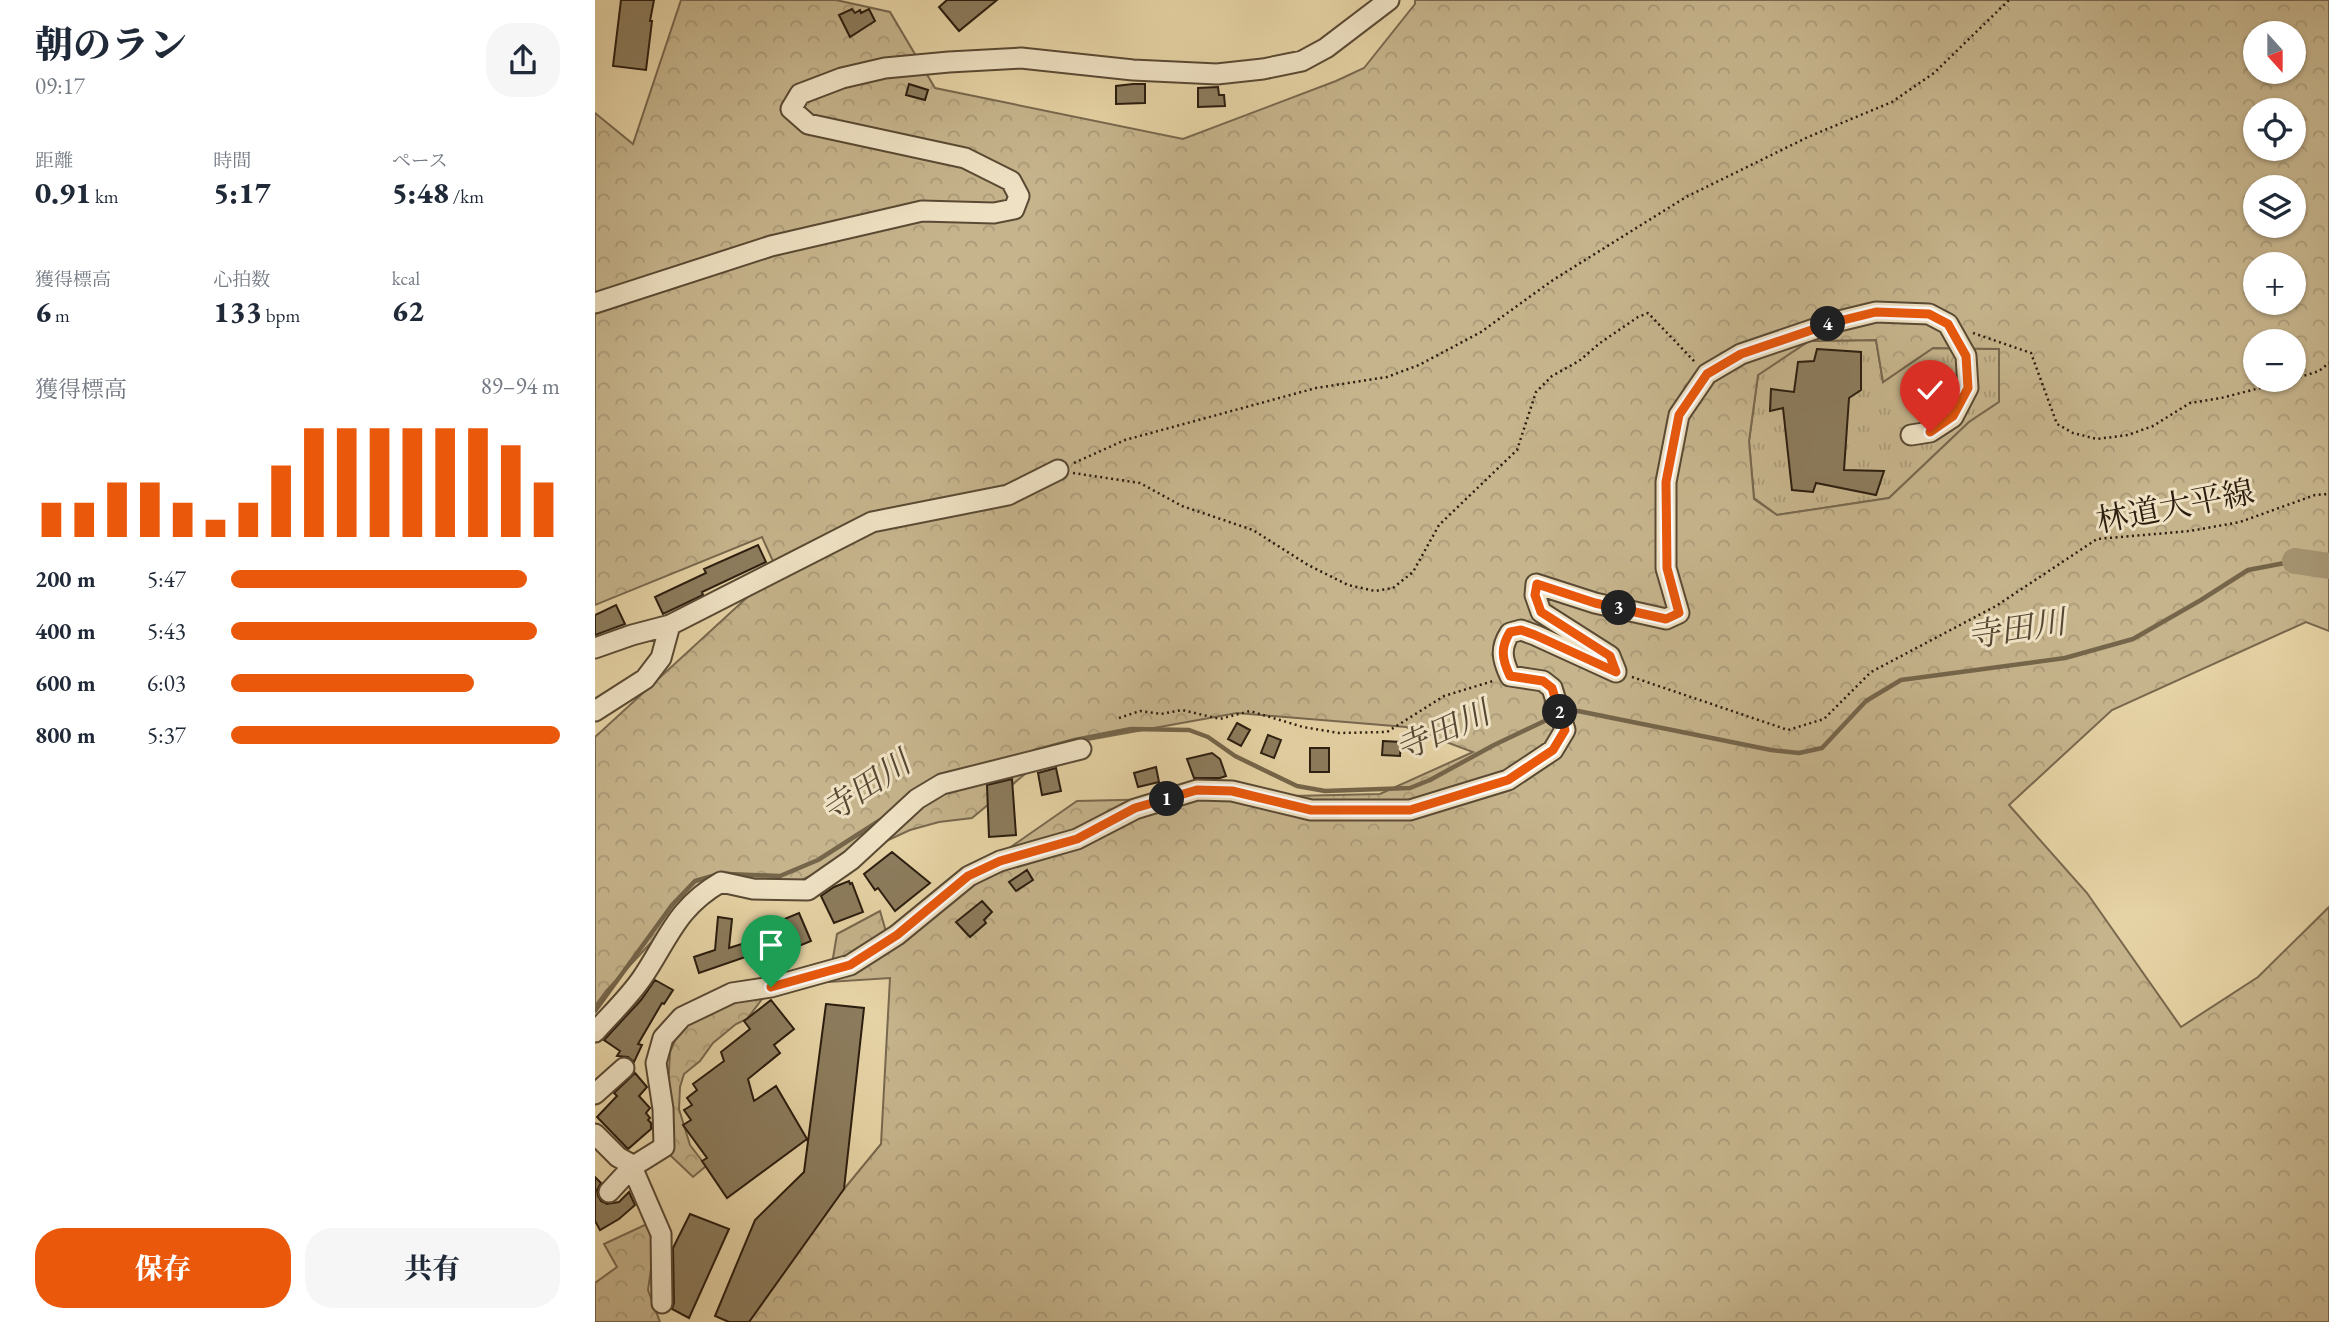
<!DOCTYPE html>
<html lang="ja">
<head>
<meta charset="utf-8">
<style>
  body { margin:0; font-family:"EB Garamond","Noto Serif JP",serif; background:#f6f6f7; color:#1f2937; height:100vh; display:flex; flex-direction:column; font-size:26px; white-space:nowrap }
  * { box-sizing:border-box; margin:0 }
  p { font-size:23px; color:#747a83 }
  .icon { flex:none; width:38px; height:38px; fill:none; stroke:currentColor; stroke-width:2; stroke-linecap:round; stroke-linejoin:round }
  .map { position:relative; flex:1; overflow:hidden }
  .side { display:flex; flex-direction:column; background:#fff; width:595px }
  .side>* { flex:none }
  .needle { width:46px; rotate:159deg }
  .buttons { position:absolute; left:1648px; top:21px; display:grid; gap:14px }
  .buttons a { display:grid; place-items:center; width:63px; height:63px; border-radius:50%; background:#fff; box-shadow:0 2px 5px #0004; font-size:35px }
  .pin { position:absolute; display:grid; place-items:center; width:60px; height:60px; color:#fff; margin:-72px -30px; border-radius:50% 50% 50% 0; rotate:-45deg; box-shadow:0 0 7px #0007 }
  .pin .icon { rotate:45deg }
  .km { position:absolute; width:35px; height:35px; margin:-18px; border-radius:50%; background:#222; color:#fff; font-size:19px; line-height:35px; text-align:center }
  .round { display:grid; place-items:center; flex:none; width:74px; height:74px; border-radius:28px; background:#f6f6f7 }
  .head { display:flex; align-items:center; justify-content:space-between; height:119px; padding:0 35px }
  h1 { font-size:38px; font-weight:800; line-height:52px }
  .metrics { display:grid; grid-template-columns:repeat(3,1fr); gap:10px; height:119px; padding:7px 35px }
  .metrics div { display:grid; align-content:center }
  .metrics b { font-size:30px; font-weight:800 }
  .metrics small { font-size:19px; font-weight:400 }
  .metrics p { font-size:19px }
  .chart { height:196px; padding:14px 35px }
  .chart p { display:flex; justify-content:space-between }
  .chart svg { width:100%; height:126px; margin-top:7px; stroke:#ea580c; stroke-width:6 }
  .cta { display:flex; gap:14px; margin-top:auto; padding:14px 35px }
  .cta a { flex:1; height:80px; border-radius:28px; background:#ea580c; color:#fff; font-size:28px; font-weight:800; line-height:80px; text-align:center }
  .cta a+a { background:#f6f6f7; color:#1f2937 }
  ul { padding:0 35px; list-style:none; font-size:23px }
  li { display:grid; grid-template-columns:112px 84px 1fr; align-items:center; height:52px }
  li i { height:18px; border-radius:9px; background:#ea580c }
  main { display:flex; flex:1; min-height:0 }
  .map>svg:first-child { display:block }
  .grass { fill:url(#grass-tufts); stroke:#78684e; stroke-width:2 }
  .forest { fill:url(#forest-crowns); stroke:#78684e; stroke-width:2; fill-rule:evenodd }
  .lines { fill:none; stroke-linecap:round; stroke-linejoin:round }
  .stream { stroke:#75654a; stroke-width:4.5 }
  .river { stroke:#a69572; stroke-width:26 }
  .building { fill:#8c7c5d; stroke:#2b1d0f; stroke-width:2 }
  .minor-casing { stroke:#5a4a34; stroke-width:23 }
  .path { stroke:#2b1d0f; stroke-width:2.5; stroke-dasharray:2 3.5; stroke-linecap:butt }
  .minor { stroke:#efe2c4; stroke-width:19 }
  .route-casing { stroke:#fff; stroke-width:14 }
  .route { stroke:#ea580c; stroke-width:9 }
  .labels { text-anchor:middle; stroke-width:6; stroke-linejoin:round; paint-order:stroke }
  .street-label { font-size:32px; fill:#2b1d0f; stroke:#efe2c4 }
  .water-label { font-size:33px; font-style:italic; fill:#564732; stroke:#efe2c4 }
</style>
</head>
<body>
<main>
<section class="side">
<div class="head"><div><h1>朝のラン</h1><p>09:17</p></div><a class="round"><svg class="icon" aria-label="share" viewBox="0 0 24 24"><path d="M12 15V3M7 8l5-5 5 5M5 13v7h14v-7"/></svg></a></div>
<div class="metrics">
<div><p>距離</p><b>0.91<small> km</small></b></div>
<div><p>時間</p><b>5:17</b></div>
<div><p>ペース</p><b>5:48<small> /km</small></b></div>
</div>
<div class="metrics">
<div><p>獲得標高</p><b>6<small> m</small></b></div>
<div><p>心拍数</p><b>133<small> bpm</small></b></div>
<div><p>kcal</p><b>62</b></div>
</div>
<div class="chart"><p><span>獲得標高</span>89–94 m</p>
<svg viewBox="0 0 160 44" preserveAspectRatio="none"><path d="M5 44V32M15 44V32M25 44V25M35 44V25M45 44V32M55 44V38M65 44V32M75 44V19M85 44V6M95 44V6M105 44V6M115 44V6M125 44V6M135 44V6M145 44V12M155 44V25"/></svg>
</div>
<ul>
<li><b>200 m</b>5:47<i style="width:90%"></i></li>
<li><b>400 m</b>5:43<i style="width:93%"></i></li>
<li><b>600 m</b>6:03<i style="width:74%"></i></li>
<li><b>800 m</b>5:37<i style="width:100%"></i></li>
</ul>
<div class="cta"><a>保存</a><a>共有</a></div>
</section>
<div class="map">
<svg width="1734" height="1322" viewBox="0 0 1734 1322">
  <defs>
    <pattern id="grass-tufts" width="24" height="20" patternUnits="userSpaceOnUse" patternTransform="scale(1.75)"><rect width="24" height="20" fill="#c6b48c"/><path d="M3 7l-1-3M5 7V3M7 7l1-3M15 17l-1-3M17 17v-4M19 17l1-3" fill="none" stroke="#aa9a78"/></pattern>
    <pattern id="forest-crowns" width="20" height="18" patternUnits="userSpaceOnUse" patternTransform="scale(1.75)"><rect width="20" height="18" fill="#c6b48c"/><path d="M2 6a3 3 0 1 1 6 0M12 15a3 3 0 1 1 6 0" fill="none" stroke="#aa9a78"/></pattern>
  </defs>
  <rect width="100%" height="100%" fill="#e6d3a5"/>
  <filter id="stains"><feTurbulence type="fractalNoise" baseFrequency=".00286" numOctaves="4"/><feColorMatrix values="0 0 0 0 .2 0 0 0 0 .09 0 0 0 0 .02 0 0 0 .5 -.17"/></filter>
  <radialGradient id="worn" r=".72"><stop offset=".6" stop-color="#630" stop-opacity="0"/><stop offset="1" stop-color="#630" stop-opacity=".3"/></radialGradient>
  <path class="grass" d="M1281,340L1288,382L1338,348L1404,349V402L1374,422L1294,498L1182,515L1159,498L1154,441L1163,375L1214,341Z"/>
  <path class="forest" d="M86,0H241L295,12L340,88L588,139L741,81L769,68L820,4V0H1734V631L1711,622L1517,710L1414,805L1492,893L1586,1027L1663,977L1734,907V1322H153L221,1223L286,1144L295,978L234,982L242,934L285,911L294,942L374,876L482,801L785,794L878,752L811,727L642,713L465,745L377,818L344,822L315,830L202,882L109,886L11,991L0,1006V737L182,570L167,537L0,605V113L38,144ZM1661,33H1699V72H1661ZM1661,110H1699V149H1661ZM1661,187H1699V226H1661ZM1661,264H1699V303H1661ZM1281,340L1288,382L1338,348L1404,349V402L1374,422L1294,498L1182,515L1159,499L1154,441L1163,375L1214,341ZM1661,341H1699V380H1661Z
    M176,987L152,1019L141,1024L118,1043L105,1061L89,1074L85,1087L84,1109L95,1145L111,1166L98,1177L74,1154L73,1089L75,1052L88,1022Z
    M52,1224L61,1234L53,1290L65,1322H0V1283L22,1267L9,1244Z"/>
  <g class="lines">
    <path class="stream" d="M972,714L983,711L1176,750L1204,753L1227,748L1271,701L1306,680L1470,658L1538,639L1606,600L1653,570L1700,561
      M440,751L480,740L536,729L594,730L613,737L640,756L702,786L730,791L815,788L835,780L899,745L960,716
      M133,874L185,876L223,860L287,819
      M0,1011L77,905L100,881L121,875"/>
    <path class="river" d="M1700,561L1734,566"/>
  </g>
  <path class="building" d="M26,0H59L55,21H57L51,70L18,66Z
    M352,0H402L364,31L344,7Z
    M257,9L260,13L265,10L266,13L274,9L280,21L255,37L244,15Z
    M314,84L333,90L330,100L311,95Z
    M538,84H550V103L521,104V86Z
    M623,87L624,95H629L630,106L603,107V88Z
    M1222,349L1266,352V390L1254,398L1249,470L1289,471L1281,495L1221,483L1218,492L1197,490L1188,408L1175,411L1176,389L1199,392L1203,362L1219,361Z
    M163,545L171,562L107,592L108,595L68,614L60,597L111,573L109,569Z
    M21,605L30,624L0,635V615Z
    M642,723L655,730L646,746L633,739Z
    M673,735L686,740L679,758L666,753Z
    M788,741L806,742L805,756L787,755Z
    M715,748H734V772H715Z
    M617,753L625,759L631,776L625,778H599L592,759Z
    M561,767L564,782L543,787L539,773Z
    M461,768L466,791L447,795L443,773Z
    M417,779L421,835L394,837L392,785Z
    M297,852L335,883L300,911L283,888L280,890L269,874Z
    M432,870L438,880L421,891L414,882Z
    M254,881L255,884L257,883L268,912L239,923L226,896L239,887Z
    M387,901L397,912L389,920L391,923L375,937L361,922Z
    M204,913L216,941L199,948L197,944L157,957L156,955L104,973L99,957L120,950L123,917L137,919L134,948L191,930L187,920Z
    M60,980L78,990L69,1004L67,1003L43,1044L47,1045L39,1062L33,1057L22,1056L25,1051L9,1040L46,1000Z
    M176,1000L199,1029L179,1045L185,1053L153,1079L159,1101L181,1086L212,1139L132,1198L107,1161L112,1158L88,1125L96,1120L89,1110L97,1105L92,1098L102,1090L98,1084L129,1061L126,1052L155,1029L149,1021Z
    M231,1004L269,1008L249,1189L154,1322H134L120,1316L160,1220L209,1172Z
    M40,1073L52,1087L44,1096L55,1108L51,1113L55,1118L53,1120L56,1123V1129L33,1149L2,1117L22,1096L19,1093Z
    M0,1177L6,1183L2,1190L3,1196L6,1201L12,1204L24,1202L34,1192L40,1205L24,1219L5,1230L0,1221Z
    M95,1214L134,1229L94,1318L77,1309L79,1303L78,1248Z"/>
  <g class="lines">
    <defs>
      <path id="minor" d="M0,303L176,246L327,211L399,213L419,209L424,196L416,181L370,158L213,124L196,109L205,94L247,78L290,68L354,62L426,58L538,70L622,74L668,69L707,61L731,48L794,0
        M0,648L37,635L75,625L277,522L413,495L463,470
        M1021,671L1015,656L946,612L940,595L941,584L1000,603L1071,619L1084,613L1071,568V482L1084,415L1112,374L1146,354L1240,322L1281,312L1334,314L1353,324L1371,356L1373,388L1358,417L1335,432L1316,435
        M0,711L50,679L66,658L75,625
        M0,1032C16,1014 34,997 47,978C74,938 81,908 126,882L158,889L213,890L256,860L322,799L347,784L486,749
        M0,1094L29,1068
        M0,1134L23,1157L39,1166L37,1167L66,1234L67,1303
        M14,1192L37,1167L69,1147L68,1109L61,1063L68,1038L87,1017L137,993L176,987L255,965L302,935L374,876L405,861L482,839L540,809L602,790L637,791L716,810H815L913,780L958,750L970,730L957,688L948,681L915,676C907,659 905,648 915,633L926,630L940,635L1021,672"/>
    </defs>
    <use href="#minor" class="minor-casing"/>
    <path class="path" d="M1378,333L1436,353L1462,424L1478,433L1502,439L1533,435L1558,426L1595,403L1626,398L1696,380
      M1699,379L1724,371L1734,363
      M479,463L530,440L721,388L792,377L824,365L886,332L958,280L1091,197L1213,137L1297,102L1339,73L1414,0
      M478,473L545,483L587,506L658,530L713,565L753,585L780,591L798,588L818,572L844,525L922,450L941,392L957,376L984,361L1005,343L1043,317L1053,313L1100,362
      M1037,677L1193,730L1229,719L1276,672L1401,606L1502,539L1595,531L1645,522L1720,495L1734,494
      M524,718L545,711L566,714L587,710L625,719L655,711L708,727L744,733L792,732L849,696L898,681"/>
    <use href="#minor" class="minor"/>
  </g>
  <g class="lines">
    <defs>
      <path id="route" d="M176,987L255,965L302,935L373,876L405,861L482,839L540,808L602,790L637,791L716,810H815L913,780L958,750L970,730L957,688L948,681L915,676C907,659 905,648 915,632L926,630L940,635L1021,672L1015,656L946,612L940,595L942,584L1000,603L1071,619L1084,613L1072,568L1071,482L1084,415L1112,374L1146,354L1240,322L1281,312L1334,314L1353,324L1371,356L1373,388L1358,416L1335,432"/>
    </defs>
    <use href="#route" class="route-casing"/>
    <use href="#route" class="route"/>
  </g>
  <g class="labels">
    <g class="street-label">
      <text transform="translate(1580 506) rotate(-11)" y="11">林道大平線</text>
    </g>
    <g class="water-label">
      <text transform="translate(1421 628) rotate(-9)" y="12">寺田川</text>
      <text transform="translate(847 730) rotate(-24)" y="12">寺田川</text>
      <text transform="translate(270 786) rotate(-34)" y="12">寺田川</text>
    </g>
  </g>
  <rect width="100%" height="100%" filter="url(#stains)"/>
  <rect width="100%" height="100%" fill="url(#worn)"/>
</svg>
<div class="buttons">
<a><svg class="needle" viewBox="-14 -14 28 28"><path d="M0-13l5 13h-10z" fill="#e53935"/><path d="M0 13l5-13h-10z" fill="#747a83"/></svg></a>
<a><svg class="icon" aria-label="locate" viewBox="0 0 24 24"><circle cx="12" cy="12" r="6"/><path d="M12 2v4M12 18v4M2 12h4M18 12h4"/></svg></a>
<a><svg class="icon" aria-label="layers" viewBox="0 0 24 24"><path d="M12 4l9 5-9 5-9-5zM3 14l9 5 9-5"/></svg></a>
<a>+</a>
<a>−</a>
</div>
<div class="pin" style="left:176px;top:987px;background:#1e9e55"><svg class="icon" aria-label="arrive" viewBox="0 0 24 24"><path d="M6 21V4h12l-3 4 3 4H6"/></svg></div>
<div class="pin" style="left:1335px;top:432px;background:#d93025"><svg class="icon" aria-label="check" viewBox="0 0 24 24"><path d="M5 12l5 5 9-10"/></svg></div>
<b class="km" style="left:572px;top:799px">1</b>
<b class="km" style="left:965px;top:712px">2</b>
<b class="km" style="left:1024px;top:608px">3</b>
<b class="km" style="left:1233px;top:324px">4</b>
</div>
</main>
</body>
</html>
